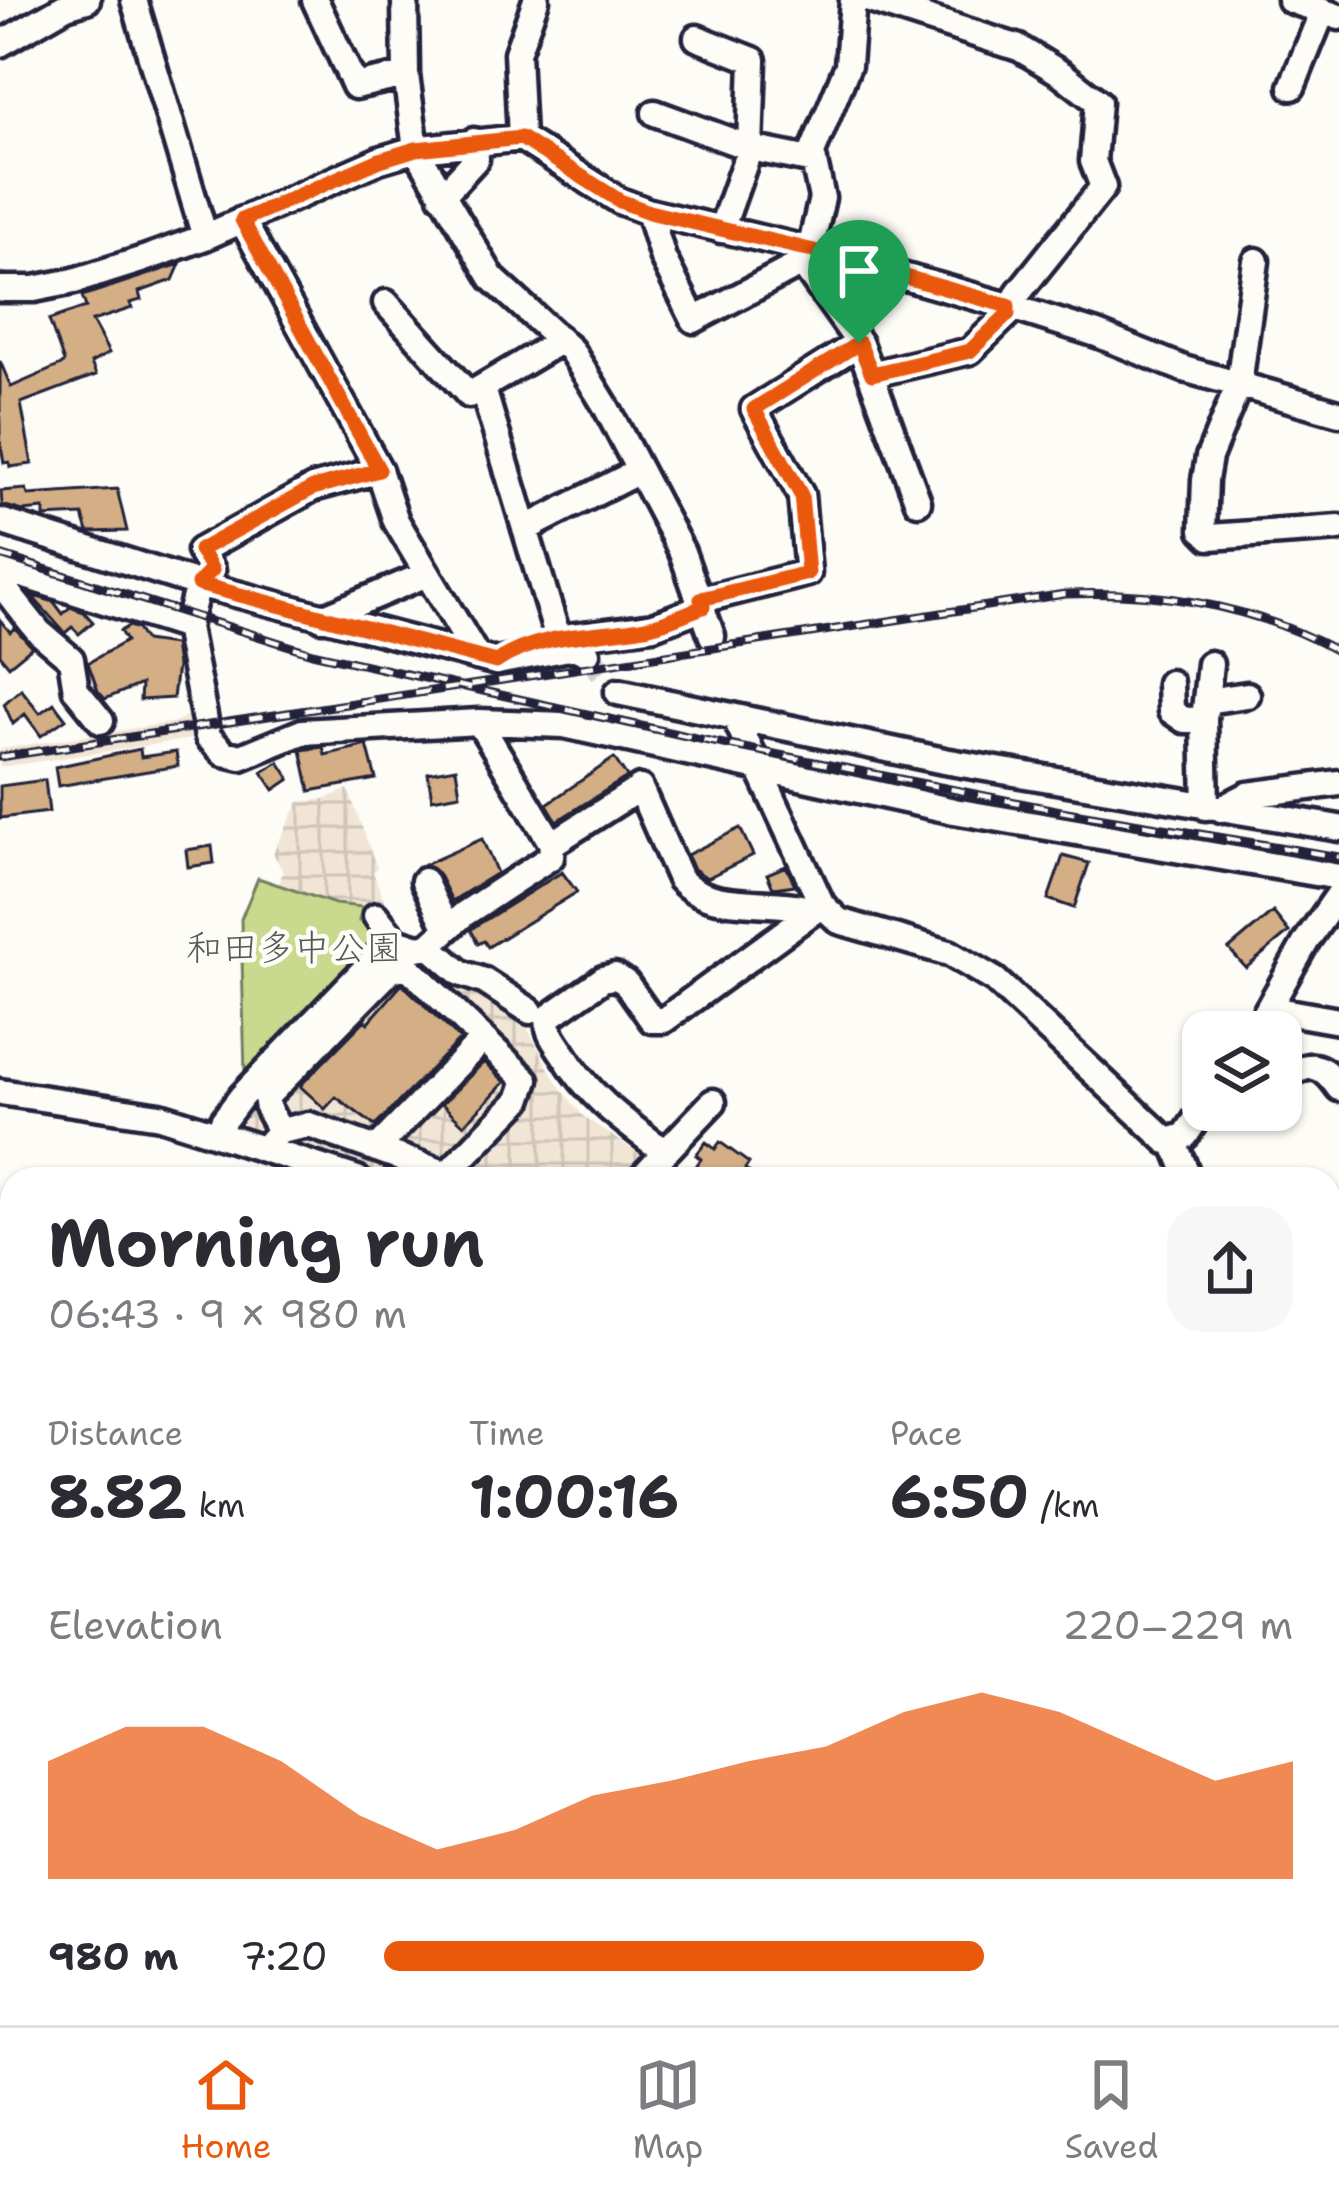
<!DOCTYPE html>
<html lang="en">
<head>
<meta charset="utf-8">
<style>
  body { margin:0; font-family:"Shantell Sans","Klee One",sans-serif; background:#f7f7f7; color:#2b2b33; height:100vh; display:flex; flex-direction:column; font-size:45px; white-space:nowrap }
  * { box-sizing:border-box; margin:0 }
  p { font-size:39px; color:#7c7c81 }
  .icon { flex:none; width:66px; height:66px; fill:none; stroke:currentColor; stroke-width:2; stroke-linecap:round; stroke-linejoin:round }
  .map { position:relative; flex:1; overflow:hidden }
  .panel { position:absolute; left:0px; top:1167px; width:1341px; height:858px; display:flex; flex-direction:column; background:#fff; border-radius:36px 36px 0 0; box-shadow:0 3px 9px #0004 }
  .panel>* { flex:none }
  .controls { position:absolute; left:1182px; top:1011px; display:grid; gap:24px }
  .controls a { display:grid; place-items:center; width:120px; height:120px; border-radius:24px; background:#fff; box-shadow:0 3px 9px #0004; font-size:60px }
  .pin { position:absolute; display:grid; place-items:center; width:102px; height:102px; color:#fff; margin:-123px -51px; border-radius:50% 50% 50% 0; rotate:-45deg; box-shadow:0 0 12px #0007 }
  .pin .icon { rotate:45deg }
  .round { display:grid; place-items:center; flex:none; width:126px; height:126px; border-radius:36px; background:#f7f7f7 }
  .head { display:flex; align-items:center; justify-content:space-between; height:204px; padding:0 48px }
  h1 { font-size:66px; font-weight:700; line-height:90px }
  .figures { display:grid; grid-template-columns:repeat(3,1fr); gap:18px; height:204px; padding:12px 48px }
  .figures div { display:grid; align-content:center }
  .figures b { font-size:60px; font-weight:700 }
  .figures small { font-size:33px; font-weight:400 }
  .figures p { font-size:33px }
  .chart { height:336px; padding:24px 48px }
  .chart p { display:flex; justify-content:space-between }
  .chart svg { width:100%; height:216px; margin-top:12px; fill:#ea580c; opacity:.7 }
  ul { padding:0 48px; list-style:none; font-size:39px }
  li { display:grid; grid-template-columns:192px 144px 1fr; align-items:center; height:90px }
  li i { height:30px; border-radius:15px; background:#ea580c }
  .dock { display:flex; justify-content:space-around; align-items:center; height:168px; border-top:3px solid #e1e1e2; background:#fff; font-size:33px; color:#7c7c81 }
  .dock a { display:grid; justify-items:center; gap:6px }
  .dock .current { color:#ea580c }
  .map>svg:first-child { display:block }
  .built { fill:#f1e5d5 }
  .industrial { fill:url(#industrial-grid) }
  .park { fill:#c9da8e; stroke:#767e64; stroke-width:3 }
  .water { fill:#80cce0; stroke:#5a889e; stroke-width:3 }
  .lines { fill:none; stroke-linecap:round; stroke-linejoin:round }
  .stream { stroke:#5a889e; stroke-width:4.5 }
  .building { fill:#d4af85; stroke:#22223b; stroke-width:3 }
  .minor-tunnel { stroke:#d1d0d1; stroke-width:24; stroke-dasharray:24 12; stroke-linecap:butt }
  .minor-casing { stroke:#22223b; stroke-width:33 }
  .minor { stroke:#fdfcf7; stroke-width:24 }
  .rail-casing { stroke:#22223b; stroke-width:9 }
  .rail { stroke:#fdfcf7; stroke-width:4.5; stroke-dasharray:14; stroke-linecap:butt }
  .route-casing { stroke:#fff; stroke-width:24 }
  .route { stroke:#ea580c; stroke-width:15 }
  .labels { text-anchor:middle; stroke-width:9; stroke-linejoin:round; paint-order:stroke }
  .park-label { font-size:36px; fill:#545954; stroke:#fdfcf7 }
</style>
</head>
<body>
<div class="map">
<svg width="1339" height="2025" viewBox="0 0 1339 2025">
  <defs>
    <pattern id="industrial-grid" width="8" height="8" patternUnits="userSpaceOnUse" patternTransform="scale(3)"><rect width="8" height="8" fill="#f1e5d5"/><path d="M0 4h8M4 0v8" fill="none" stroke="#cec4b8"/></pattern>
  </defs>
  <rect width="100%" height="100%" fill="#fdfcf7"/>
  <filter id="ink" filterUnits="userSpaceOnUse"><feTurbulence type="fractalNoise" baseFrequency=".00833" numOctaves="2"/><feDisplacementMap in="SourceGraphic" scale="24" xChannelSelector="R" yChannelSelector="G"/><feConvolveMatrix kernelMatrix="1 2 1 2 8 2 1 2 1" color-interpolation-filters="sRGB"/></filter>
  <g filter="url(#ink)">
    <path class="built" d="M192,713L198,738L0,767V749L176,722Z"/>
    <path class="industrial" d="M348,789L377,868L373,872L388,910L335,904L279,884L283,871L273,853L299,802L325,799Z
      M389,953L423,954L521,1016L556,1082L583,1116L648,1160L631,1179H378L243,1133L246,1103Z
      M1339,1223V1279L1329,1282V1228Z"/>
    <path class="park" d="M258,878L335,904L362,907L359,921L370,923L381,935L245,1076L241,919Z"/>
    <path class="water" d="M0,1210L12,1215V1546L0,1545Z
      M1339,1317V1652L1329,1649V1321Z"/>
    <g class="lines">
      <path class="stream" d="M0,1726L12,1728
        M1329,1965L1339,1957
        M1264,2025L1277,2013"/>
    </g>
    <path class="building" d="M180,264L173,280L139,292L141,300L130,303L132,308L92,321L109,353L91,363L96,375L21,403L32,464L10,467L9,462L4,463L0,441V361L11,387L61,365L64,362L49,320L86,307L82,296Z
      M26,489L28,495L117,489L127,531L88,532L83,515L44,517V509L23,511L2,505L1,491Z
      M31,595L54,602L63,614L70,607L84,612L93,622L79,634L72,627L65,633Z
      M0,620L10,632L15,628L32,647L9,666L0,655Z
      M129,626L137,629L145,641L174,645L177,666L173,698L140,700L141,684L105,699L98,691L88,663L126,641L120,631Z
      M21,689L40,713L54,703L66,719L41,736L25,714L13,724L4,704Z
      M367,745L376,779L310,791L301,750L323,747L325,755Z
      M140,749L141,757L176,752L178,766L58,786L55,767Z
      M614,758L627,777L557,821L547,804Z
      M279,762L290,779L274,790L262,772Z
      M456,768L460,794L432,799L428,773Z
      M45,780L49,812L0,818V786Z
      M740,828L753,855L707,878L694,869L687,855Z
      M482,839L497,873L452,901L438,873L424,865Z
      M212,846L214,863L188,867L186,850Z
      M1063,856L1089,863L1074,908L1048,899Z
      M786,866L795,885L773,888L767,874Z
      M562,872L577,892L488,947L484,941L478,944L471,930L474,927Z
      M1273,912L1289,932L1246,968L1229,949Z
      M402,984L460,1039L375,1126L336,1097L325,1109L300,1086L365,1020L368,1023Z
      M484,1062L505,1082L464,1125L442,1104Z
      M706,1142L715,1149L720,1142L749,1163L745,1169L758,1179H687L701,1159L696,1155Z"/>
    <g class="lines">
      <path class="minor-tunnel" d="M587,653L618,692"/>
      <defs>
        <path id="minor" d="M134,0L205,237
          M315,0L355,86L406,75
          M405,0L406,75L416,149L492,278L571,350L605,405L682,552L712,636
          M870,0L1019,48L1062,74L1098,102L1093,161L1103,187L1019,292L1008,314L970,351L872,374
          M1290,0L1339,17
          M697,38L753,60L750,148L721,230
          M0,44L66,6L87,0
          M1292,87L1322,13
          M655,113L750,148L814,161
          M521,138L517,53L536,0
          M442,196L476,159L474,141
          M649,212L663,258L694,320L802,263L810,250L822,198L812,153L848,65L853,0
          M242,220L379,470L396,521L477,657
          M1256,261L1239,384L1209,457L1205,480L1203,530L1210,537L1339,528
          M802,263L859,343L918,502
          M0,289H34L74,281L144,259L205,237L379,160L416,149L521,138L620,201L649,212L810,250L1008,306L1097,334L1184,369L1339,413
          M386,303L469,395L560,341
          M483,389L558,638
          M0,521L198,584L497,662L574,647L587,653
          M525,529L637,472
          M0,568L187,627L208,737L224,753L241,757L302,732L479,722L564,725L954,811L1339,877
          M0,583L39,632L71,659L76,690L101,721
          M701,600L808,573L801,495L754,409L859,343
          M322,618L427,574
          M187,627L198,584L212,570L200,551L313,488L379,470
          M559,638L653,626L703,607
          M1170,683L1171,711L1184,720L1204,719
          M618,692L944,761L1339,828
          M1206,701L1247,695
          M735,717L822,905L839,921L949,953L995,980L1167,1141L1185,1136L1203,1109
          M1206,807L1204,719L1210,664
          M1221,809L1248,795L1339,783
          M552,844L640,788L680,879C711,914 773,896 815,911
          M424,881L447,929
          M376,916L396,941
          M429,946L460,973L484,981L530,1011
          M1271,1009L1339,1021
          M1255,1032L1307,940L1339,894
          M1281,1078C1310,1063 1319,1060 1339,1088
          M0,1092L160,1116L357,1179
          M280,1131L268,1109L266,1097L391,970L407,966L526,1080L519,1100L447,1174
          M220,1134L223,1121L242,1096L388,945L396,941L418,948L429,946L464,914L551,857L552,844L479,722
          M270,1142L280,1131L309,1125L461,1179
          M1174,1142L1189,1179
          M376,1149L483,1039
          M665,1152C622,1120 590,1098 562,1052C554,1040 546,1031 549,1017L603,979L615,976L626,983L652,1020H664L822,905
          M640,1179L713,1102"/>
      </defs>
      <use href="#minor" class="minor-casing"/>
      <use href="#minor" class="minor"/>
      <defs>
        <path id="rail" d="M0,555L312,653L709,741L1061,811L1339,857
          M0,757L1065,594C1160,590 1255,606 1339,652"/>
      </defs>
      <use href="#rail" class="rail-casing"/>
      <use href="#rail" class="rail"/>
    </g>
  </g>
  <g class="lines" filter="url(#ink)">
    <defs>
      <path id="route" d="M521,138L620,201L649,212L810,250L1008,306V314L970,351L872,374L859,343L754,409L801,495L808,573L701,599L703,607C686,613 668,622 650,626C599,637 541,631 496,662L198,584L212,570L200,550L313,488L379,470L242,220L380,160L416,149Z"/>
    </defs>
    <use href="#route" class="route-casing"/>
    <use href="#route" class="route"/>
  </g>
  <g class="labels">
    <g class="park-label">
      <text x="294" y="960">和田多中公園</text>
    </g>
  </g>
</svg>
<div class="controls">
<a><svg class="icon" aria-label="layers" viewBox="0 0 24 24"><path d="M12 4l9 5-9 5-9-5zM3 14l9 5 9-5"/></svg></a>
</div>
<div class="pin" style="left:859px;top:343px;background:#1e9e55"><svg class="icon" aria-label="arrive" viewBox="0 0 24 24"><path d="M6 21V4h12l-3 4 3 4H6"/></svg></div>
<section class="panel">
<div class="head"><div><h1>Morning run</h1><p>06:43 · 9 × 980 m</p></div><a class="round"><svg class="icon" aria-label="share" viewBox="0 0 24 24"><path d="M12 15V3M7 8l5-5 5 5M5 13v7h14v-7"/></svg></a></div>
<div class="figures">
<div><p>Distance</p><b>8.82<small> km</small></b></div>
<div><p>Time</p><b>1:00:16</b></div>
<div><p>Pace</p><b>6:50<small> /km</small></b></div>
</div>
<div class="chart"><p><span>Elevation</span>220–229 m</p>
<svg viewBox="0 0 160 44" preserveAspectRatio="none"><path d="M0 44V20L10 13L20 13L30 20L40 31L50 38L60 34L70 27L80 24L90 20L100 17L110 10L120 6L130 10L140 17L150 24L160 20V44z"/></svg>
</div>
<ul>
<li><b>980 m</b>7:20<i style="width:66%"></i></li>
</ul>
</section>
</div>
<nav class="dock">
<a class="current"><svg class="icon" aria-label="home" viewBox="0 0 24 24"><path d="M3 11l9-7 9 7M6 9v11h12V9"/></svg>Home</a>
<a><svg class="icon" aria-label="map" viewBox="0 0 24 24"><path d="M3 6l6-2 6 2 6-2v14l-6 2-6-2-6 2zM9 4v14M15 6v14"/></svg>Map</a>
<a><svg class="icon" aria-label="saved" viewBox="0 0 24 24"><path d="M7 4h10v16l-5-4-5 4z"/></svg>Saved</a>
</nav>
</body>
</html>
